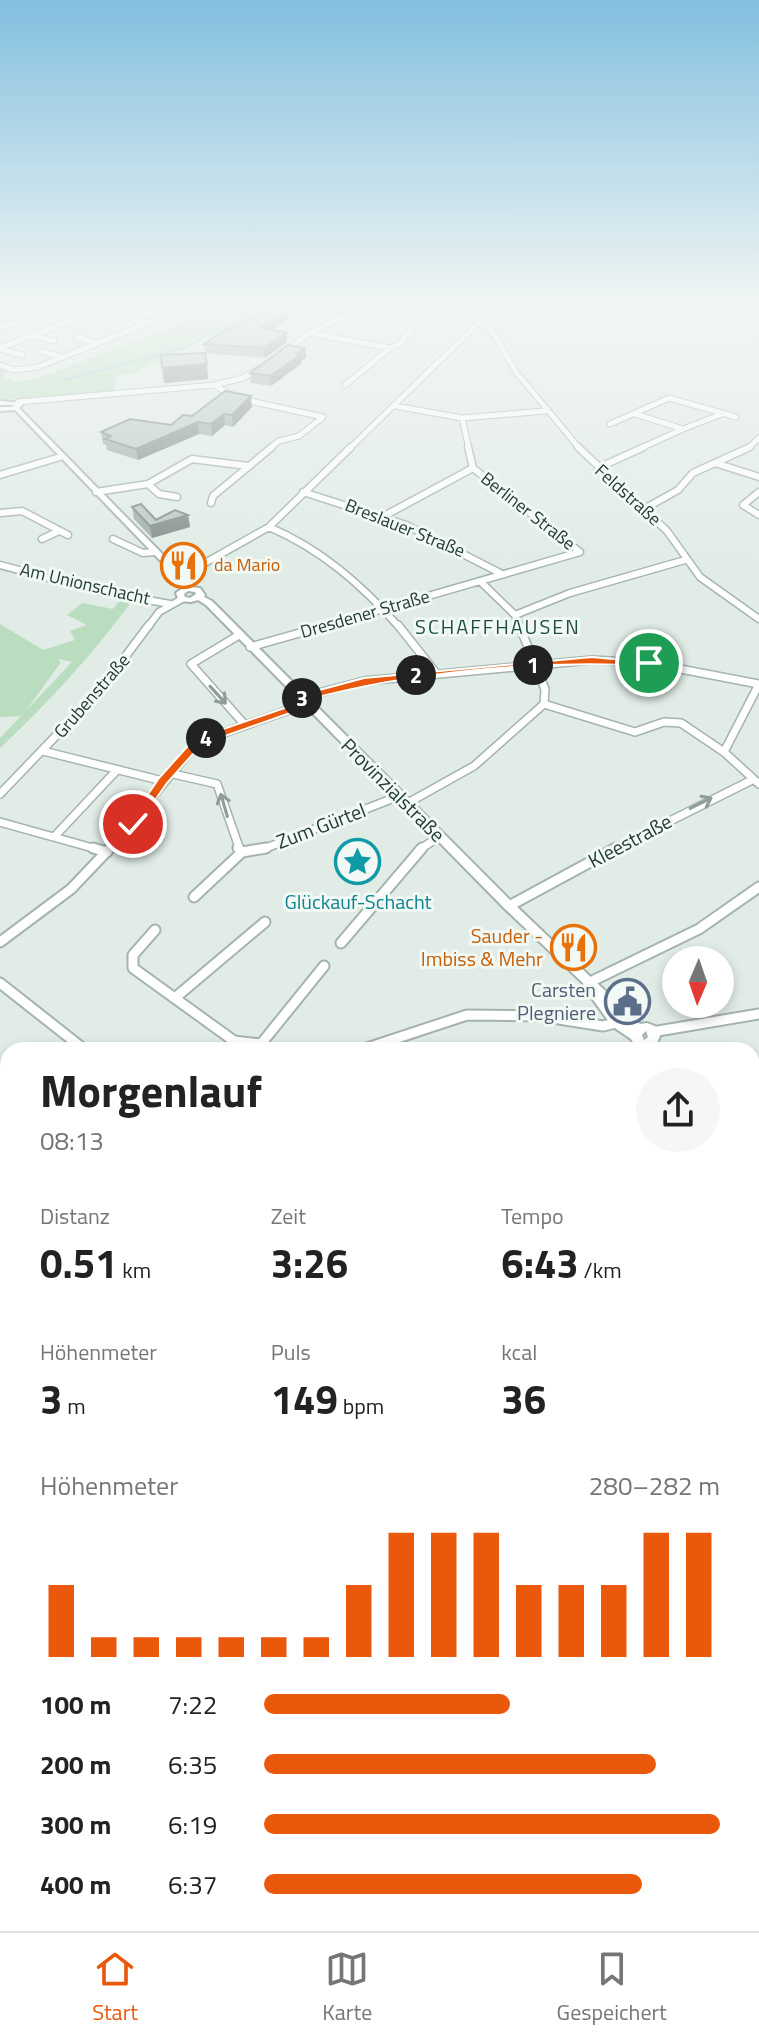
<!DOCTYPE html>
<html lang="de">
<head>
<meta charset="utf-8">
<style>
  body { margin:0; font-family:"Titillium Web",sans-serif; background:#f6f6f6; color:#222; height:100vh; display:flex; flex-direction:column; font-size:30px; white-space:nowrap }
  * { box-sizing:border-box; margin:0 }
  p { font-size:26px; color:#767676 }
  .icon { flex:none; width:44px; height:44px; fill:none; stroke:currentColor; stroke-width:2; stroke-linecap:round; stroke-linejoin:round }
  .map { position:relative; flex:1; overflow:hidden }
  .panel { position:absolute; left:0px; top:1042px; width:760px; height:890px; display:flex; flex-direction:column; background:#fff; border-radius:24px 24px 0 0; box-shadow:0 4px 12px #0003 }
  .panel>* { flex:none }
  .needle { width:52px; rotate:182deg }
  .fabs { position:absolute; left:662px; top:946px; display:grid; gap:16px }
  .fabs a { display:grid; place-items:center; width:72px; height:72px; border-radius:50%; background:#fff; box-shadow:0 4px 12px #0003; font-size:40px }
  .pin { position:absolute; display:grid; place-items:center; width:68px; height:68px; color:#fff; margin:-34px; border:4px solid #fff; border-radius:50%; box-shadow:0 2px 8px #0007 }
  .km { position:absolute; width:40px; height:40px; margin:-20px; border-radius:50%; background:#222; color:#fff; font-size:22px; line-height:40px; text-align:center }
  .round { display:grid; place-items:center; flex:none; width:84px; height:84px; border-radius:42px; background:#f6f6f6 }
  .summary { display:flex; align-items:center; justify-content:space-between; height:136px; padding:0 40px }
  h1 { font-size:44px; font-weight:700; line-height:60px }
  .figures { display:grid; grid-template-columns:repeat(3,1fr); gap:12px; height:136px; padding:8px 40px }
  .figures div { display:grid; align-content:center }
  .figures b { font-size:40px; font-weight:700 }
  .figures small { font-size:22px; font-weight:400 }
  .figures p { font-size:22px }
  .chart { height:224px; padding:16px 40px }
  .chart p { display:flex; justify-content:space-between }
  .chart svg { width:100%; height:144px; margin-top:8px; stroke:#ea580c; stroke-width:6 }
  ul { padding:0 40px; list-style:none; font-size:26px }
  li { display:grid; grid-template-columns:128px 96px 1fr; align-items:center; height:60px }
  li i { height:20px; border-radius:10px; background:#ea580c }
  .menu { display:flex; justify-content:space-around; align-items:center; height:112px; border-top:2px solid #e0e0e0; background:#fff; font-size:22px; color:#767676 }
  .menu a { display:grid; justify-items:center; gap:4px }
  .menu .active { color:#ea580c }
  .map>svg:first-child { display:block }
  .green { fill:#baddbf }
  .lines { fill:none; stroke-linecap:round; stroke-linejoin:round }
  .stream { stroke:#89cfd1; stroke-width:2 }
  .minor-far5-casing { stroke:#a4b4ac; stroke-width:7 }
  .minor-far4-casing { stroke:#a4b4ac; stroke-width:9 }
  .minor-far3-casing { stroke:#a4b4ac; stroke-width:10 }
  .minor-far2-casing { stroke:#a4b4ac; stroke-width:13 }
  .minor-far1-casing { stroke:#a4b4ac; stroke-width:15 }
  .minor-casing { stroke:#a4b4ac; stroke-width:18 }
  .tertiary-casing { stroke:#a4b4ac; stroke-width:4 }
  .minor-far5 { stroke:#fff; stroke-width:5 }
  .minor-far4 { stroke:#fff; stroke-width:6 }
  .minor-far3 { stroke:#fff; stroke-width:7 }
  .minor-far2 { stroke:#fff; stroke-width:9 }
  .minor-far1 { stroke:#fff; stroke-width:11 }
  .minor { stroke:#fff; stroke-width:14 }
  .tertiary { fill:#fff; fill-rule:evenodd }
  .wall { fill:#9fada6 }
  .shaded-wall { fill:#828d87 }
  .building { fill:#b9c9c1; stroke:#828d87; stroke-width:2 }
  .oneway { stroke:#909e98 }
  .route { fill:#ea580c; stroke:#fff; stroke-width:2 }
  .labels { text-anchor:middle; stroke-width:6; stroke-linejoin:round; paint-order:stroke }
  .far-street-label { font-size:18px; fill:#213c32; stroke:#f2f8f4 }
  .far-food-label { font-size:18px; fill:#c56008; stroke:#f2f8f4; text-anchor:start }
  .far-quarter-label { font-size:20px; letter-spacing:2px; fill:#1d4f3d; stroke:#f2f8f4 }
  .street-label { font-size:20px; fill:#213c32; stroke:#f2f8f4 }
  .culture-label { font-size:20px; fill:#0d838f; stroke:#f2f8f4 }
  .food-label { font-size:20px; fill:#c56008; stroke:#f2f8f4; text-anchor:end }
  .service-label { font-size:20px; fill:#4e5e75; stroke:#f2f8f4; text-anchor:end }
</style>
</head>
<body>
<div class="map">
<svg width="759" height="1931" viewBox="0 0 759 1931">
  <rect width="100%" height="100%" fill="#e1ece6"/>
  <path class="green" d="M224,307H498L488,318L466,319L276,314L227,337L215,334L165,357L178,361L149,364L132,374L117,375L114,390L0,400V368L8,372L3,377L17,382L39,378Z
    M121,599L132,601C92,655 48,703 0,748V738L72,662L58,659L61,662L22,716L0,717V624L43,650L75,640L70,631L87,625L67,615L82,603L113,609Z
    M759,1638V1931H632L626,1924H752V1643Z
    M476,1924H621L627,1931H481Z"/>
  <g class="lines">
    <path class="stream" d="M289,313L341,315
      M64,380L185,348L220,328L261,313"/>
    <defs>
      <path id="minor-far5" d="M141,312L160,317
        M124,317L147,323
        M480,322L488,324L516,372L580,449
        M0,328L55,307
        M309,333L390,348L345,385
        M35,336L54,341
        M76,337L98,343
        M0,348L106,307
        M390,348L401,343L411,329
        M0,349L22,355
        M40,351L62,357
        M282,353L318,328L371,307
        M0,365L14,370L38,367L188,307
        M214,385L236,398L323,417L299,436L279,441L269,449
        M18,402L214,385L243,378L260,368
        M395,406L462,418L545,411
        M635,414L683,429L639,449
        M462,418L469,449
        M610,424L669,398L736,417
        M683,429L722,414
        M349,449L495,307
        M747,449L759,438"/>
      <path id="minor-far4" d="M578,447L667,531L700,577L759,619
        M715,463L759,477
        M598,468L644,447
        M0,475L60,457
        M148,484L159,494L177,497
        M96,492L148,484L192,459L248,466
        M303,492L406,525L502,574
        M759,492L743,505L759,515
        M211,503L213,496L272,447
        M644,509L678,490L693,473L750,447
        M0,513L22,511L68,535
        M384,516L473,468
        M269,527C321,549 362,585 399,627
        M42,539L59,531
        M113,539L143,553L155,552
        M0,565L97,591L170,604
        M180,577L269,527L351,447
        M481,582L515,615L520,627
        M515,615L570,593L685,560
        M148,627L159,612L182,599
        M321,627L580,552L473,468L468,447"/>
      <path id="minor-far3" d="M398,625L436,673
        M519,625L545,689L544,704
        M239,635L191,664L245,725
        M250,647L328,625
        M759,684L724,752L759,784
        M300,698L364,681L592,660L649,663L759,684
        M43,751L163,781
        M169,773L217,784L240,850
        M0,794L101,689L149,625
        M406,804L474,766L544,704L635,732L664,722L681,723L724,752
        M0,822L100,850
        M54,837L116,771
        M108,850L198,742L306,704
        M261,850L399,796
        M419,850L440,836
        M612,850L752,780"/>
      <path id="minor-far2" d="M93,848L107,852
        M238,848L242,852L266,848
        M194,897L242,852
        M509,906L616,848
        M155,930L133,955V968L234,1041L261,1044L271,1050
        M0,942L71,889L110,848
        M341,943L422,848
        M0,983L85,1050
        M588,983L699,929L759,887
        M176,997L265,922
        M652,1032L759,1014
        M261,1044L324,966
        M361,1050L467,1015L540,1016L603,1026L616,1023"/>
      <path id="minor-far1" d="M0,1139L8,1145
        M0,1176L8,1173
        M752,1293L759,1288"/>
      <path id="minor" d="M752,1506L759,1501
        M194,1924L199,1931
        M68,1931L72,1924"/>
      <path id="tertiary" d="M0,401L22,403L23,404L19,408L183,575L190,587L200,588L205,595L204,597L212,601L513,903L640,1024L647,1023L655,1026L660,1036L656,1046L645,1050L635,1046L631,1039L612,1026L586,990L585,985L505,909L206,605L198,600L191,602L179,601L176,593L183,588L177,578L15,410L0,411V407H12L14,405H0ZM188,591L195,592L196,594L190,598L185,597L184,594ZM646,1031L648,1037L644,1040L642,1035Z
        M752,1145L759,1149V1162L752,1158Z"/>
    </defs>
    <use href="#minor-far5" class="minor-far5-casing"/>
    <use href="#minor-far4" class="minor-far4-casing"/>
    <use href="#minor-far3" class="minor-far3-casing"/>
    <use href="#minor-far2" class="minor-far2-casing"/>
    <use href="#minor-far1" class="minor-far1-casing"/>
    <use href="#minor" class="minor-casing"/>
    <use href="#tertiary" class="tertiary-casing"/>
    <use href="#minor-far5" class="minor-far5"/>
    <use href="#minor-far4" class="minor-far4"/>
    <use href="#minor-far3" class="minor-far3"/>
    <use href="#minor-far2" class="minor-far2"/>
    <use href="#minor-far1" class="minor-far1"/>
    <use href="#minor" class="minor"/>
    <use href="#tertiary" class="tertiary"/>
  </g>
  <path class="wall" d="M290,317L271,330L287,342L265,358L205,353L208,379L164,383L205,353L204,344L234,329Z
    M305,348L306,358L301,361V364L271,386L251,383L250,373Z
    M252,407L233,427L225,425L212,436L199,434L138,460L107,450L106,445L103,444L101,432L171,425L192,416Z
    M132,507L156,520L188,515L190,527L152,538L134,519Z"/>
  <path class="shaded-wall" d="M290,308V317L260,338V328Z
    M287,332V342L265,358L264,348Z
    M305,348L306,358L301,361V364L271,386L270,376Z
    M207,364L208,379L164,383L162,368Z
    M251,396L252,407L233,427L232,415Z
    M224,414L225,425L212,436L211,424Z
    M198,422L199,434L138,460L136,449Z
    M188,515L190,527L152,538L150,526Z"/>
  <path class="building" d="M272,307L290,308L260,328L287,332L264,348L204,344L229,328L234,329Z
    M288,345L305,348L297,354L300,355L270,376L250,373Z
    M205,353L207,364L162,368L161,355Z
    M225,391L251,396L232,415L224,414L211,424L198,422L136,449L105,439L111,436L101,432L130,419L171,425L183,415L192,416Z
    M141,504L156,520L175,510L188,515L150,526L132,507Z"/>
  <defs><path id="oneway-shaft" d="M-6 0H5M1.5-3L5.5 0L1.5 3" fill="none" stroke-width="1.6" stroke-linecap="round" stroke-linejoin="round" transform="scale(2)"/></defs>
  <g class="oneway">
    <use href="#oneway-shaft" transform="translate(218 695) rotate(48)"/>
    <use href="#oneway-shaft" transform="translate(701 803) rotate(-26)"/>
    <use href="#oneway-shaft" transform="translate(224 805) rotate(-106)"/>
  </g>
  <linearGradient id="sky" x2="0" y2="1"><stop stop-color="#82bfdf"/><stop offset="0.53" stop-color="#f2f6f4"/><stop offset="1" stop-color="#f2f6f4" stop-opacity="0"/></linearGradient>
  <rect width="759" height="577" fill="url(#sky)"/>
  <path class="route" d="M592,657L654,663L649,666C541,660 412,671 307,700L310,706L202,744L167,783L137,826L128,824L159,778L194,739L299,703L297,696L364,678Z"/>
  <defs>
    <symbol id="restaurant-ring" viewBox="-11 -11 22 22"><circle r="9.5" fill="#f2f8f4" stroke="#e8710a" stroke-width="1.5"/><path d="M-5-6h1v4h1v-4h1v4h1v-4h1v5L-1.5 .5V6h-2V.5L-5-1ZM5-6V6H3V1.5H1.5Q1.5-4 5-6Z" fill="#e8710a"/></symbol>
    <symbol id="sight-ring" viewBox="-11 -11 22 22"><circle r="9.5" fill="#f2f8f4" stroke="#0f9aa8" stroke-width="1.5"/><path d="M0-6L1.8-2.2L6-1.7L2.9 1.2L3.7 5.4L0 3.3L-3.7 5.4L-2.9 1.2L-6-1.7L-1.8-2.2Z" fill="#0f9aa8"/></symbol>
    <symbol id="civic-ring" viewBox="-11 -11 22 22"><circle r="9.5" fill="#f2f8f4" stroke="#5c6f8a" stroke-width="1.5"/><path d="M-.6-6.5H3V-4.5H.6V-3L4-1V1h2V6H-6V1h2V-1L-.6-3ZM-1.2 2.5V6h2.4V2.5Z" fill="#5c6f8a"/></symbol>
  </defs>
  <g fill-rule="evenodd">
    <use href="#restaurant-ring" x="158" y="540" width="51" height="51"/>
    <use href="#sight-ring" x="332" y="836" width="51" height="51"/>
    <use href="#restaurant-ring" x="548" y="922" width="51" height="51"/>
    <use href="#civic-ring" x="602" y="976" width="51" height="51"/>
  </g>
  <g class="labels">
    <g class="far-street-label">
      <text transform="translate(628 495) rotate(42)" y="6">Feldstraße</text>
      <text transform="translate(528 511) rotate(38)" y="6">Berliner Straße</text>
      <text transform="translate(405 528) rotate(22)" y="6">Breslauer Straße</text>
      <text transform="translate(85 584) rotate(13)" y="6">Am Unionschacht</text>
      <text transform="translate(365 614) rotate(-16)" y="6">Dresdener Straße</text>
      <text transform="translate(92 696) rotate(-49)" y="6">Grubenstraße</text>
    </g>
    <g class="far-food-label">
      <text x="214" y="571">da Mario</text>
    </g>
    <g class="far-quarter-label">
      <text x="498" y="634">SCHAFFHAUSEN</text>
    </g>
    <g class="street-label">
      <text transform="translate(393 790) rotate(45)" y="7">Provinzialstraße</text>
      <text transform="translate(321 826) rotate(-21)" y="7">Zum Gürtel</text>
      <text transform="translate(630 841) rotate(-28)" y="7">Kleestraße</text>
    </g>
    <g class="culture-label">
      <text x="358" y="909">Glückauf-Schacht</text>
    </g>
    <g class="food-label">
      <text x="543" y="943">Sauder -<tspan x="543" dy="23">Imbiss &amp; Mehr</tspan></text>
    </g>
    <g class="service-label">
      <text x="596" y="997">Carsten<tspan x="596" dy="23">Plegniere</tspan></text>
    </g>
  </g>
</svg>
<div class="fabs">
<a><svg class="needle" viewBox="-14 -14 28 28"><path d="M0-13l5 13h-10z" fill="#e53935"/><path d="M0 13l5-13h-10z" fill="#767676"/></svg></a>
</div>
<div class="pin" style="left:649px;top:663px;background:#1e9e55"><svg class="icon" aria-label="arrive" viewBox="0 0 24 24"><path d="M6 21V4h12l-3 4 3 4H6"/></svg></div>
<div class="pin" style="left:133px;top:824px;background:#d93025"><svg class="icon" aria-label="check" viewBox="0 0 24 24"><path d="M5 12l5 5 9-10"/></svg></div>
<b class="km" style="left:533px;top:665px">1</b>
<b class="km" style="left:416px;top:675px">2</b>
<b class="km" style="left:302px;top:698px">3</b>
<b class="km" style="left:206px;top:738px">4</b>
<section class="panel">
<div class="summary"><div><h1>Morgenlauf</h1><p>08:13</p></div><a class="round"><svg class="icon" aria-label="share" viewBox="0 0 24 24"><path d="M12 15V3M7 8l5-5 5 5M5 13v7h14v-7"/></svg></a></div>
<div class="figures">
<div><p>Distanz</p><b>0.51<small> km</small></b></div>
<div><p>Zeit</p><b>3:26</b></div>
<div><p>Tempo</p><b>6:43<small> /km</small></b></div>
</div>
<div class="figures">
<div><p>Höhenmeter</p><b>3<small> m</small></b></div>
<div><p>Puls</p><b>149<small> bpm</small></b></div>
<div><p>kcal</p><b>36</b></div>
</div>
<div class="chart"><p><span>Höhenmeter</span>280–282 m</p>
<svg viewBox="0 0 160 44" preserveAspectRatio="none"><path d="M5 44V22M15 44V38M25 44V38M35 44V38M45 44V38M55 44V38M65 44V38M75 44V22M85 44V6M95 44V6M105 44V6M115 44V22M125 44V22M135 44V22M145 44V6M155 44V6"/></svg>
</div>
<ul>
<li><b>100 m</b>7:22<i style="width:54%"></i></li>
<li><b>200 m</b>6:35<i style="width:86%"></i></li>
<li><b>300 m</b>6:19<i style="width:100%"></i></li>
<li><b>400 m</b>6:37<i style="width:83%"></i></li>
</ul>
</section>
</div>
<nav class="menu">
<a class="active"><svg class="icon" aria-label="home" viewBox="0 0 24 24"><path d="M3 11l9-7 9 7M6 9v11h12V9"/></svg>Start</a>
<a><svg class="icon" aria-label="map" viewBox="0 0 24 24"><path d="M3 6l6-2 6 2 6-2v14l-6 2-6-2-6 2zM9 4v14M15 6v14"/></svg>Karte</a>
<a><svg class="icon" aria-label="saved" viewBox="0 0 24 24"><path d="M7 4h10v16l-5-4-5 4z"/></svg>Gespeichert</a>
</nav>
</body>
</html>
